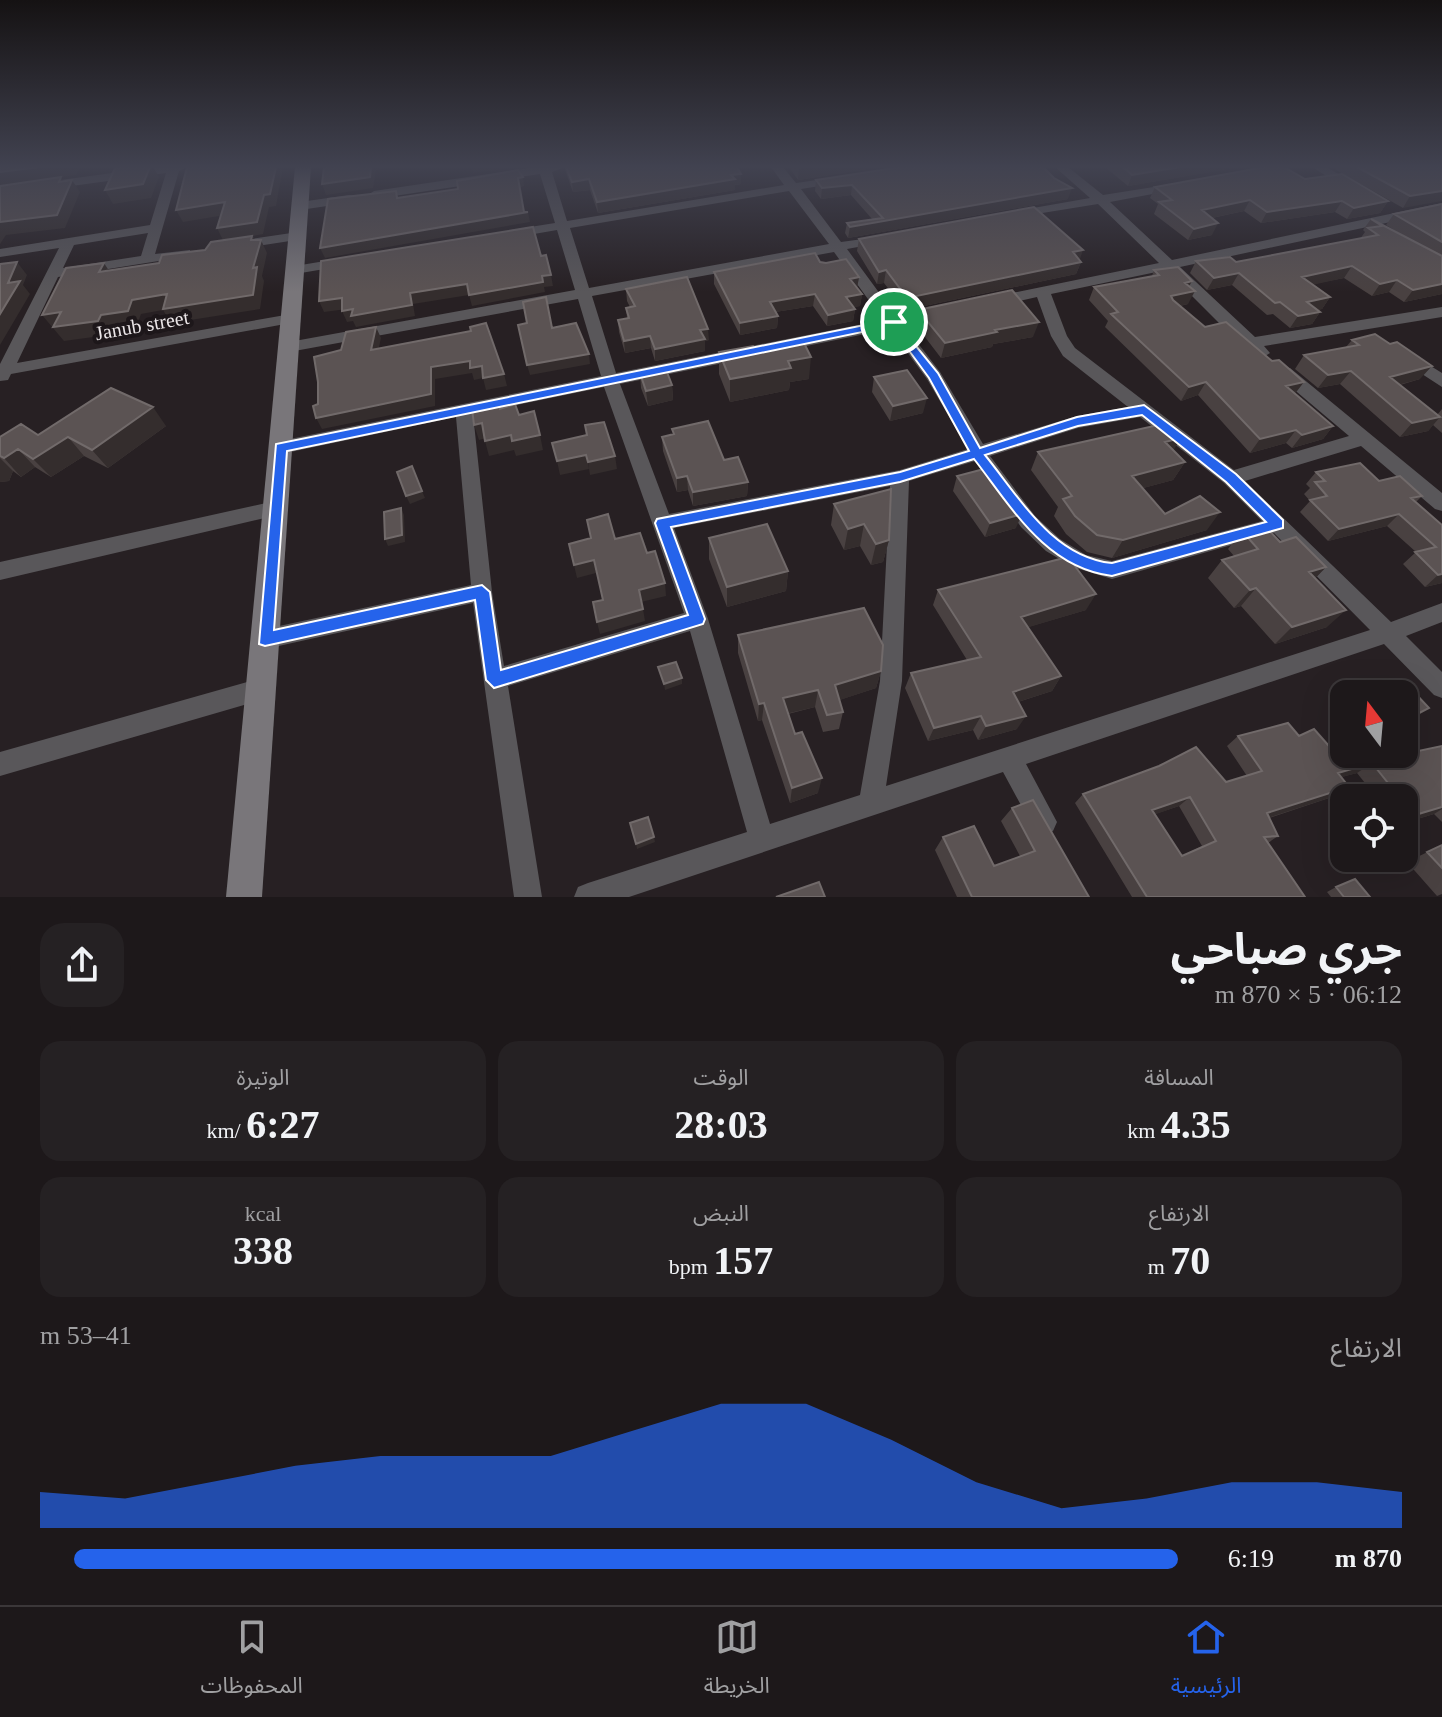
<!DOCTYPE html>
<html lang="ar">
<head>
<meta charset="utf-8">
<style>
  body { margin:0; font-family:"Times New Roman","Noto Sans Arabic",serif; background:#252123; color:#f1f3f6; direction:rtl; height:100vh; display:flex; flex-direction:column; font-size:30px; white-space:nowrap }
  * { box-sizing:border-box; margin:0 }
  p { font-size:26px; color:#a0a0a2 }
  .icon { flex:none; width:44px; height:44px; fill:none; stroke:currentColor; stroke-width:2; stroke-linecap:round; stroke-linejoin:round }
  .map { position:relative; height:897px; overflow:hidden; direction:ltr }
  .details { display:flex; flex-direction:column; background:#1d181a; flex:1 }
  .details>* { flex:none }
  .needle { width:52px; rotate:344deg }
  .buttons { position:absolute; left:1330px; top:680px; display:grid; gap:16px }
  .buttons a { display:grid; place-items:center; width:88px; height:88px; border-radius:16px; background:#1d181a; box-shadow:0 8px 32px #0002,0 0 0 2px #3b3739; font-size:40px }
  .pin { position:absolute; display:grid; place-items:center; width:68px; height:68px; color:#fff; margin:-34px; border:4px solid #fff; border-radius:50%; box-shadow:0 2px 8px #0007 }
  .round { display:grid; place-items:center; flex:none; width:84px; height:84px; border-radius:24px; background:#252123 }
  .head { display:flex; align-items:center; justify-content:space-between; height:136px; padding:0 40px }
  h1 { font-size:44px; font-weight:700; line-height:60px }
  .metrics { display:grid; grid-template-columns:repeat(3,1fr); gap:12px; height:136px; padding:8px 40px }
  .metrics div { display:grid; align-content:center; border-radius:20px; background:#252123; text-align:center }
  .metrics b { font-size:40px; font-weight:700 }
  .metrics small { font-size:22px; font-weight:400 }
  .metrics p { font-size:22px }
  .chart { height:224px; padding:16px 40px }
  .chart p { display:flex; justify-content:space-between }
  .chart svg { width:100%; height:144px; margin-top:8px; fill:#2563eb; opacity:.7 }
  ul { padding:0 40px; list-style:none; font-size:26px }
  li { display:grid; grid-template-columns:128px 96px 1fr; align-items:center; height:60px }
  li i { height:20px; border-radius:10px; background:#2563eb }
  .dock { display:flex; justify-content:space-around; align-items:center; height:112px; border-top:2px solid #3b3739; background:#1d181a; font-size:22px; color:#a0a0a2 }
  .dock a { display:grid; justify-items:center; gap:4px }
  .dock .active { color:#2563eb }
  .map>svg:first-child { display:block }
  .lines { fill:none; stroke-linecap:round; stroke-linejoin:round }
  .street { fill:#59575a; fill-rule:evenodd }
  .secondary { fill:#79767a; fill-rule:evenodd }
  .wall { fill:#494141; fill-rule:evenodd }
  .shaded-wall { fill:#342d2d }
  .building { fill:#5b5353; stroke:#716a6a; stroke-width:2; fill-rule:evenodd }
  .route { fill:#2563eb; stroke:#fff; stroke-width:2; fill-rule:evenodd }
  .labels { text-anchor:middle; stroke-width:8; stroke-linejoin:round; paint-order:stroke }
  .street-label { font-size:20px; fill:#ebe6e8; stroke:#1d171a }
</style>
</head>
<body>
<div class="map">
<svg width="1442" height="897" viewBox="0 0 1442 897">
  <rect width="100%" height="100%" fill="#272023"/>
  <g class="lines">
    <path class="street" d="M156,167H187L179,171L155,254L190,250V256L58,277L17,363L291,314L296,316V322L11,374L8,380L0,381V364L59,248L0,257V249L150,225L166,173L50,189L44,185L46,182ZM148,233L141,256L63,268L74,245Z
      M536,167H565L552,172L567,221L784,185L771,167H783L796,183L845,176V182L801,189L841,242L885,236V242L847,249L897,317L945,310V316L904,325L940,372L983,444L1077,416L1128,407L1063,356L1051,336L1037,297L997,306L990,301L997,296L1159,263L1098,204L1011,218V212L1090,198L1055,167H1068L1103,195L1179,183V189L1110,202L1172,260L1442,203V211L1180,267L1255,337L1442,307V317L1264,346L1270,353L1262,358L1243,347L1166,270L1051,294L1067,336L1075,348L1234,470L1349,436L1278,376L1276,372L1278,368H1290L1442,493V511L1435,509L1361,446L1245,481L1391,622L1442,603V622L1406,636L1442,672V698L1434,695L1384,644L1026,764L1057,822L1053,831L1044,835L1035,831L1003,772L629,897H574L578,887L588,883L747,832L690,631L508,686L542,897H514L473,603L265,649L257,646L254,639L257,632L265,629L471,585L456,417L281,454L272,447L275,442L601,376L578,299L289,352L281,347L289,342L575,290L557,230L511,238L504,234L511,230L555,223L540,174L374,199L368,195L374,191ZM789,191L829,244L589,288L570,228ZM834,252L883,320L616,373L592,296ZM890,329L927,379L968,449L900,470L669,514L620,384ZM604,387L684,613L504,666L492,592L473,414ZM1140,417L1224,483L1262,521L1112,561L1086,555L1060,539L1035,516L990,456L1078,428ZM975,461L1021,527L1046,551L1073,567L1112,579L1274,533L1370,630L886,786L902,681L909,481ZM890,486L880,681L860,795L770,824L708,619L674,528Z
      M1312,167H1327L1357,186L1347,189Z
      M349,195L354,196V202L300,210L294,206L300,202Z
      M298,232L305,236L303,239L238,249L231,245L238,241Z
      M343,258L348,259V265L295,274L288,270L295,266Z
      M1408,352L1442,373V387L1402,361L1400,357L1402,353Z
      M275,501L282,504L285,509L282,514L0,580V562Z
      M261,678L269,681L273,689L269,697L261,700L0,776V752Z"/>
    <path class="secondary" d="M295,167H311L262,897H226Z"/>
  </g>
  <path class="wall" d="M564,167H745L738,168L741,184L735,185V190L598,213L590,190L573,192Z
    M789,167H880L798,180Z
    M1105,167H1239L1128,186Z
    M1331,167H1442L1403,208Z
    M1305,179L1388,201L1380,213L1347,219L1335,212L1261,223L1244,211L1212,218V235L1188,240L1154,214L1158,204L1150,198L1155,187Z
    M816,180L1068,199L848,238L845,233L847,223L872,219L851,195L821,199L815,191Z
    M1442,204V294L1404,302L1389,292L1372,296L1344,278L1313,284L1330,297L1322,309L1317,310L1320,312L1312,324L1290,328L1273,314L1267,315L1232,285L1207,290L1190,273L1196,261L1236,262L1360,239L1365,232L1363,230L1371,219L1407,238L1386,225L1394,214Z
    M859,239L1079,260L1081,262L1076,274L905,310L884,283L877,284L857,251Z
    M820,262L859,277L857,288L862,294L860,306L853,307L855,309L853,321L827,326L813,306L775,312L778,316L777,328L740,335L714,284V272Z
    M1154,270L1190,286L1188,304L1180,306L1205,327L1295,394L1333,426L1323,439L1292,448L1286,443L1250,453L1198,395L1181,401L1105,327L1108,321L1089,300L1094,287L1152,276Z
    M626,289L709,340L705,341V351L655,361L651,348L625,353L619,332L618,320L627,318L626,308L630,307L627,301Z
    M918,310L1033,337L993,344L992,347L941,358L915,324Z
    M1352,340L1420,379L1400,385L1437,415L1442,409V433L1433,425L1428,431L1400,437L1340,384L1318,388L1295,369L1304,355L1345,348Z
    M755,350L809,379L790,382L789,390L730,402L719,374V352Z
    M640,373L672,385L673,400L648,406L641,388Z
    M874,377L923,413L890,421L872,392Z
    M166,426L108,468L84,456L51,477L35,467L21,477L13,471L9,481L0,482V437Z
    M672,429L724,460L748,482L747,496L693,506L688,490L677,492L663,451L662,437L673,434Z
    M1173,450L1185,462L1173,480L1143,488L1165,514L1207,530L1112,558L1087,552L1066,534L1054,516L1058,507L1031,470L1038,452Z
    M1316,472L1379,481L1422,496L1416,502L1442,525V583L1425,587L1403,564L1416,552L1387,526L1328,541L1300,512L1310,501L1304,494L1310,488L1306,484Z
    M957,476L1016,528L985,537L953,491Z
    M834,504L889,540L883,562L871,565L860,546L844,550L831,525Z
    M1242,531L1280,542L1326,567L1315,578L1327,627L1275,644L1241,606L1234,608L1208,578L1222,560L1234,556L1228,549Z
    M709,538L788,571L786,591L727,607L709,559Z
    M938,590L1086,610L1028,627L1061,676L1052,691L1018,702L1017,729L978,740L973,730L928,741L905,688L911,673L967,660L933,605Z
    M738,635L881,671L876,688L839,700L843,712L839,729L823,732L815,707L788,714L818,793L790,803L762,720L758,721L738,653Z
    M1238,736H1299L1329,746L1409,753L1442,746V822L1434,814L1404,823V798H1377L1357,773L1341,777L1349,787L1335,796L1269,818L1278,836L1268,843L1305,897H1132L1075,803L1083,794L1226,782L1247,776L1227,746ZM1179,806L1202,846L1182,856L1155,814Z
    M1012,808L1089,897H957L935,850L943,837L994,866L1020,856L1001,821Z
    M1442,845V894L1437,896L1407,862Z
    M1336,887L1370,897H1331L1327,892Z"/>
  <path class="shaded-wall" d="M39,167H80L76,175L0,186V172Z
    M150,167H153L159,177L151,198L113,204L105,190Z
    M276,167H283L276,206L269,207L263,234L253,236L259,248L261,240L267,253L262,276L264,281L260,309L171,323L163,310L141,314L137,325L110,329L108,335L64,341L42,315L132,300L223,240L217,228L264,195Z
    M371,167H395L376,170L373,188L326,195L322,184Z
    M472,167H517L473,173Z
    M814,167H880L798,180L799,169Z
    M1180,167H1239L1128,186L1132,175Z
    M741,174V184L735,185V190L598,213L597,202Z
    M61,177L69,188L72,180L80,192L65,228L6,235L0,244V222L59,182Z
    M523,177L524,186L519,188L518,178Z
    M589,179L590,190L573,192L572,182Z
    M852,185L851,195L821,199L822,188Z
    M1072,188L1068,199L848,238L850,227Z
    M1442,191V201L1403,208L1410,196Z
    M1250,200L1244,211L1197,221L1202,210Z
    M1342,201L1335,212L1261,223L1267,212Z
    M1388,201L1380,213L1347,219L1354,208Z
    M225,202L231,214L183,222L176,210Z
    M528,212L530,222L325,258L320,248Z
    M1218,223L1212,235L1188,240L1194,229Z
    M1083,250L1079,262L1073,252Z
    M17,262L27,275L23,285L30,294L0,345V314L8,283Z
    M1081,262L1076,274L905,310L907,298Z
    M104,263L113,277L99,272Z
    M1352,266L1344,278L1294,289L1302,277Z
    M886,270L884,283L877,284L879,272Z
    M1239,273L1232,285L1207,290L1214,278Z
    M551,275L553,286L544,287L542,276Z
    M859,277L857,288L850,279Z
    M1397,280L1389,292L1372,296L1380,284Z
    M1192,281L1186,292L1195,291L1188,304L1164,309L1171,296L1185,283Z
    M543,282L545,292L472,306L469,295L413,304L415,316L356,327L353,321L347,322L342,311L410,293L467,284Z
    M1442,284V294L1404,302L1413,290Z
    M815,294L813,306L769,313L770,302Z
    M862,294L860,306L845,309L846,297Z
    M1330,297L1322,309L1299,314L1307,302Z
    M342,298L347,309L324,312L319,301Z
    M855,309L853,321L827,326L828,315Z
    M1320,312L1312,324L1290,328L1298,316Z
    M778,316L777,328L740,335V323Z
    M1039,322L1033,337L993,344L992,347L941,358L945,343L995,330Z
    M376,327L381,338L376,361L371,350Z
    M708,329L709,340L705,341V351L655,361V349L700,330Z
    M650,336L651,348L625,353L624,341Z
    M589,354L590,364L530,375L527,365Z
    M811,357L809,379L790,382L789,390L730,402V379L788,361Z
    M470,361L504,374L507,386L486,390L483,378L474,380L472,373L435,379V406L322,429L316,418L431,367Z
    M1432,366L1420,379L1379,390L1390,377Z
    M1351,371L1340,384L1318,388L1328,375Z
    M1206,382L1198,395L1181,401L1189,387Z
    M1304,382L1294,395L1286,386Z
    M672,385L673,400L648,406L646,391Z
    M927,398L923,413L890,421L893,406Z
    M153,407L166,426L108,468L92,450Z
    M1440,417L1428,431L1400,437L1412,423Z
    M482,423L486,438L479,440L474,425Z
    M1333,426L1323,439L1292,448L1302,435Z
    M1296,430L1286,443L1250,453L1260,439Z
    M511,435H540L543,450L516,456L514,450L489,456L485,441Z
    M68,437L84,456L51,477L33,459Z
    M1181,438L1170,456L1165,442Z
    M18,449L35,467L21,477L4,458Z
    M586,455L589,469L560,475L557,461Z
    M615,456L617,469L590,475L588,462Z
    M0,458L13,471L9,481L0,482Z
    M1185,462L1173,480L1121,494L1132,476Z
    M687,476L688,490L677,492V478Z
    M748,482L747,496L693,506V492Z
    M422,491L425,498L410,504L406,496Z
    M401,508L404,515L405,542L388,546L385,539Z
    M1220,512L1207,530L1112,558L1123,540Z
    M1022,514L1016,528L985,537L990,523Z
    M1399,514L1387,526L1328,541L1339,529Z
    M864,524L860,546L844,550L848,529Z
    M889,540L883,562L871,565L876,544Z
    M594,560L596,573L577,578L574,565Z
    M1326,567L1309,585V572Z
    M788,571L786,591L727,607V587Z
    M1442,574V583L1425,587L1438,575Z
    M665,583L666,596L641,602L639,590Z
    M1256,588L1241,606L1234,608L1250,590Z
    M1096,594L1086,610L1013,632L1021,617Z
    M643,609L645,621L600,634L597,622Z
    M1346,610L1327,627L1275,644L1292,627Z
    M881,671L876,688L831,703L835,685Z
    M1061,676L1052,691L1005,706L1013,692Z
    M682,678V684L665,690L664,684Z
    M818,690L815,707L781,715L783,698Z
    M764,703L762,720L758,721L759,704Z
    M1429,708L1415,718L1404,724V721Z
    M981,716L973,730L928,741L934,728Z
    M1026,716L1017,729L978,740L986,726Z
    M1372,763L1357,773L1324,782L1338,773Z
    M822,778L818,793L790,803L792,788Z
    M1349,787L1335,796L1255,822L1267,813Z
    M1190,797L1179,806L1142,819L1152,810Z
    M1442,807V809L1434,814L1404,823V821L1415,815Z
    M654,837L655,842L637,849L636,844Z"/>
  <path class="building" d="M0,167H39L0,172Z
    M124,167H150L143,184L105,190L115,168Z
    M187,167H276L270,194L264,195L257,222L217,228L225,202L176,210Z
    M324,167H371L370,177L322,184Z
    M566,167H737L741,174L731,175L735,179L597,202L589,179L572,182Z
    M901,167H1043L1054,178L1072,188L850,227L847,223L883,218L852,185L822,188L816,180Z
    M1123,167H1180L1132,175Z
    M1265,167H1284L1305,179L1342,174L1388,201L1354,208L1342,201L1267,212L1250,200L1202,210L1218,223L1194,229L1159,202L1172,200L1155,187Z
    M1357,167H1442V191L1410,196Z
    M518,170L523,177L518,178L524,212H528L320,248L328,199L396,191L397,198L458,189L457,181Z
    M61,177L59,182L72,180L57,215L0,222V186Z
    M1442,204V242L1394,214Z
    M1034,207L1083,250L1073,252L1081,262L907,298L886,270L879,272L859,239Z
    M1371,219L1442,256V284L1413,290L1397,280L1380,284L1352,266L1302,277L1330,297L1307,302L1320,312L1298,316L1280,302L1275,303L1239,273L1214,278L1196,261L1230,257L1236,262L1378,235L1368,228L1382,226Z
    M533,227L541,256L546,255L551,275L542,276L543,282L469,295L467,284L410,293L412,305L351,316L353,309L342,311V298L319,301L321,261Z
    M252,236L251,240H261L253,268L257,267L253,295L163,309L167,294L132,300L128,311L101,315L98,321L53,327L61,312L42,315L66,268L104,263L99,272L159,263L162,255L205,250L211,242Z
    M815,253L820,262L826,263L846,259L859,277L850,279L862,294L846,297L855,309L828,315L815,294L770,302L778,316L740,323L714,272Z
    M17,262L8,283L20,281L0,314V264Z
    M1178,267L1192,281L1185,283L1195,291L1171,296L1173,300L1205,327L1226,322L1272,361L1279,360L1304,382L1286,386L1333,426L1302,435L1296,430L1260,439L1206,382L1189,387L1111,314L1118,312L1094,287L1159,275L1154,270Z
    M687,277L708,329L700,330L705,339L655,349L650,336L624,341L618,320L629,318L626,308L635,306L626,289Z
    M1012,290L1039,322L995,330L997,332L945,343L918,310Z
    M546,297L552,328L576,323L589,354L527,365L518,325L527,323L523,302Z
    M486,323L504,374L483,378L482,366L470,368V361L431,367V394L316,418L313,406L318,404V382L314,357L341,350L346,332L376,327L371,350L471,331L470,327Z
    M1375,334L1390,344L1397,342L1432,366L1390,377L1440,417L1412,423L1351,371L1328,375L1304,355L1359,345L1352,340Z
    M803,341L811,357L788,361L791,368L730,379L719,352L753,346L755,350Z
    M665,367L672,385L646,391L640,373Z
    M907,370L927,398L893,406L874,377Z
    M111,388L153,407L92,450L68,437L33,459L18,449L4,458L0,456V437L21,424L38,435Z
    M499,402L500,409L515,404L519,415L534,411L540,435L512,441L511,435L485,441L482,423L474,425L472,408Z
    M708,421L724,460L738,457L748,482L693,492L687,476L677,478L662,437L674,434L672,429Z
    M604,422L615,456L588,462L586,455L557,461L552,443L587,435L585,425Z
    M1167,423L1181,438L1165,442L1185,462L1132,476L1165,514L1200,496L1220,512L1123,540L1097,535L1075,516L1063,499L1072,496L1038,452Z
    M1360,463L1379,481L1400,476L1422,496L1411,498L1442,525V574L1438,575L1415,552L1436,547L1399,514L1339,529L1310,500L1327,496L1315,482L1325,481L1316,472Z
    M412,466L422,491L406,496L397,472Z
    M988,468L1022,514L990,523L957,476Z
    M891,489L889,540L876,544L864,524L848,529L834,504Z
    M401,508L402,535L385,539L384,512Z
    M608,514L615,539L640,533L647,553L655,551L665,583L639,590L643,609L597,622L593,602L603,600L594,560L574,565L569,544L591,538L587,520Z
    M767,524L788,571L727,587L709,538Z
    M1264,525L1280,542L1296,537L1326,567L1309,572L1346,610L1292,627L1256,588L1250,590L1222,560L1258,549L1242,531Z
    M1068,557L1096,594L1021,617L1061,676L1013,692L1026,716L986,726L981,716L934,728L911,673L981,657L938,590Z
    M864,608L883,645L881,671L835,685L843,712L827,715L818,690L783,698L795,734L802,732L822,778L792,788L764,703L759,704L738,635Z
    M676,662L682,678L664,684L658,667Z
    M1413,691L1429,708L1404,721L1403,694Z
    M1288,723L1299,736L1314,729L1329,746L1344,742V754H1404V747L1409,753L1442,746V807L1415,815L1404,803V798H1400L1372,763L1338,773L1349,787L1267,813L1278,836L1264,837L1305,897H1147L1083,794L1159,766L1196,747L1226,782L1262,771L1238,736ZM1190,797L1216,841L1182,856L1152,810Z
    M1033,800L1089,897H972L943,837L974,826L994,866L1035,851L1012,808Z
    M648,817L654,837L636,844L630,823Z
    M1442,845V868L1427,852Z
    M1355,879L1370,897H1344L1336,887Z
    M819,882L825,897H776Z"/>
  <linearGradient id="sky" x2="0" y2="1"><stop stop-color="#151213"/><stop offset="0.57" stop-color="#414250"/><stop offset="1" stop-color="#414250" stop-opacity="0"/></linearGradient>
  <rect width="1442" height="292" fill="url(#sky)"/>
  <path class="route" d="M894,319L938,373L980,448L1077,417L1144,405L1236,474L1283,520V528L1112,576C1046,568 1012,508 974,459L900,482L671,527L705,619L703,624L494,688L486,680L475,600L265,646L259,644L276,444ZM891,326L929,378L969,451L900,472L657,519L655,523L688,615L501,670L490,592L482,585L274,630L287,451ZM1142,415L1226,482L1266,522L1112,563C1053,557 1020,498 985,455L1078,426Z"/>
  <g class="labels">
    <g class="street-label">
      <text transform="translate(142 325) rotate(-10)" y="7">Janub street</text>
    </g>
  </g>
</svg>
<div class="buttons">
<a><svg class="needle" viewBox="-14 -14 28 28"><path d="M0-13l5 13h-10z" fill="#e53935"/><path d="M0 13l5-13h-10z" fill="#a0a0a2"/></svg></a>
<a><svg class="icon" aria-label="locate" viewBox="0 0 24 24"><circle cx="12" cy="12" r="6"/><path d="M12 2v4M12 18v4M2 12h4M18 12h4"/></svg></a>
</div>
<div class="pin" style="left:894px;top:322px;background:#1e9e55"><svg class="icon" aria-label="arrive" viewBox="0 0 24 24"><path d="M6 21V4h12l-3 4 3 4H6"/></svg></div>
</div>
<section class="details">
<div class="head"><div><h1>جري صباحي</h1><p>06:12 · 5 × 870 m</p></div><a class="round"><svg class="icon" aria-label="share" viewBox="0 0 24 24"><path d="M12 15V3M7 8l5-5 5 5M5 13v7h14v-7"/></svg></a></div>
<div class="metrics">
<div><p>المسافة</p><b>4.35<small> km</small></b></div>
<div><p>الوقت</p><b>28:03</b></div>
<div><p>الوتيرة</p><b>6:27<small> /km</small></b></div>
</div>
<div class="metrics">
<div><p>الارتفاع</p><b>70<small> m</small></b></div>
<div><p>النبض</p><b>157<small> bpm</small></b></div>
<div><p>kcal</p><b>338</b></div>
</div>
<div class="chart"><p><span>الارتفاع</span>41–53 m</p>
<svg viewBox="0 0 160 44" preserveAspectRatio="none"><path d="M0 44V33L10 35L20 30L30 25L40 22L50 22L60 22L70 14L80 6L90 6L100 17L110 30L120 38L130 35L140 30L150 30L160 33V44z"/></svg>
</div>
<ul>
<li><b>870 m</b>6:19<i style="width:97%"></i></li>
</ul>
</section>
<nav class="dock">
<a class="active"><svg class="icon" aria-label="home" viewBox="0 0 24 24"><path d="M3 11l9-7 9 7M6 9v11h12V9"/></svg>الرئيسية</a>
<a><svg class="icon" aria-label="map" viewBox="0 0 24 24"><path d="M3 6l6-2 6 2 6-2v14l-6 2-6-2-6 2zM9 4v14M15 6v14"/></svg>الخريطة</a>
<a><svg class="icon" aria-label="saved" viewBox="0 0 24 24"><path d="M7 4h10v16l-5-4-5 4z"/></svg>المحفوظات</a>
</nav>
</body>
</html>
